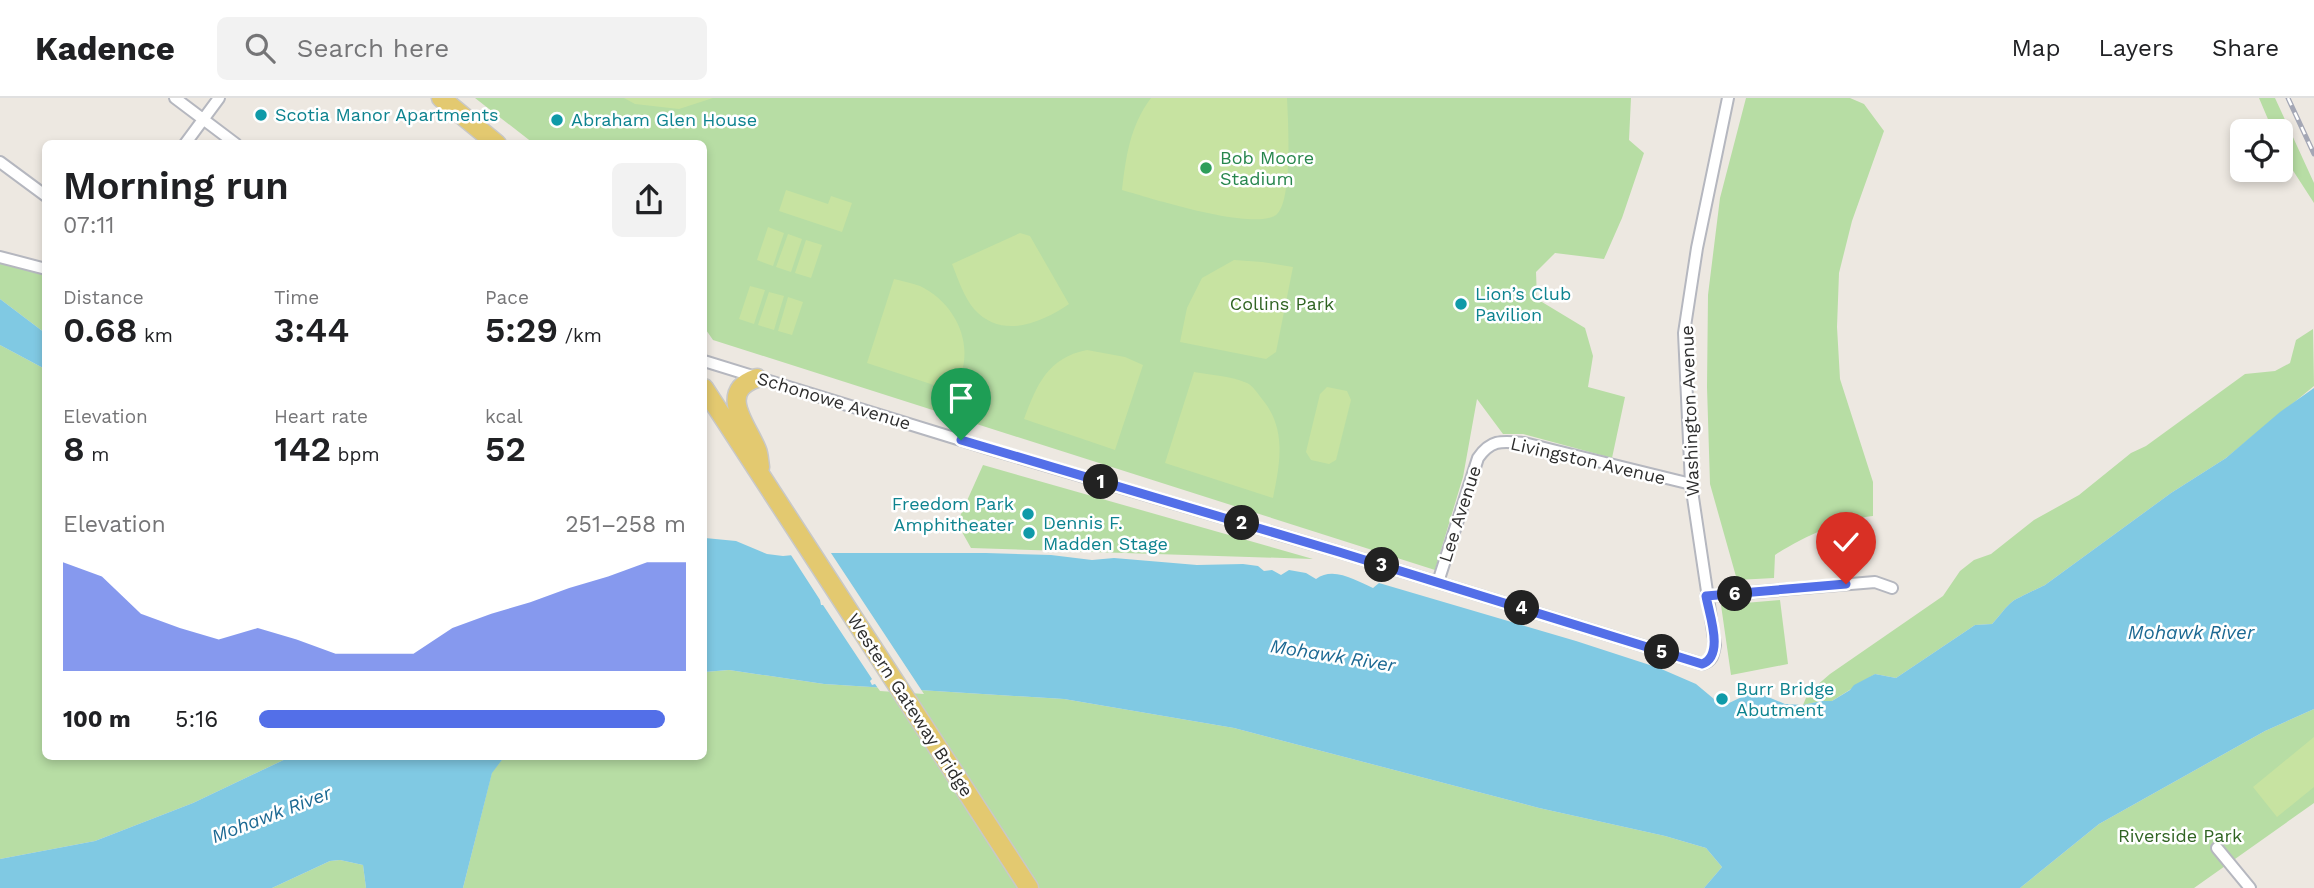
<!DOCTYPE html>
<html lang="en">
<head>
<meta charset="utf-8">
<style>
  body { margin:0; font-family:"Work Sans",sans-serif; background:#f2f2f2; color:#202124; height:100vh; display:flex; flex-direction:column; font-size:26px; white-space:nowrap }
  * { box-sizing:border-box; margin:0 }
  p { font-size:23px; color:#757577 }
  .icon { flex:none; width:38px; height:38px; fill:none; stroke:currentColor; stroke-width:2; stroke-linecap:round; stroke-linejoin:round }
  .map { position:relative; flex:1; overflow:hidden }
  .panel { position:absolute; left:42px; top:42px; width:665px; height:620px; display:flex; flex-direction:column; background:#fff; border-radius:10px; box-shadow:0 4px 10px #0003 }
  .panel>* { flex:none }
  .controls { position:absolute; left:2230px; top:21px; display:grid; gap:14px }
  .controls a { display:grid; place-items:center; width:63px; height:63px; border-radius:10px; background:#fff; box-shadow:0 4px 10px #0003; font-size:35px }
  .pin { position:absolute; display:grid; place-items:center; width:60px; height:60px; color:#fff; margin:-72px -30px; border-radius:50% 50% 50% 0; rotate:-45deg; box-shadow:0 0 7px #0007 }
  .pin .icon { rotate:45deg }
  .km { position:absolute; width:35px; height:35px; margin:-18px; border-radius:50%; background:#222; color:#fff; font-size:19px; line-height:35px; text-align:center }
  .round { display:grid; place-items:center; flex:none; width:74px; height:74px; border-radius:10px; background:#f2f2f2 }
  .summary { display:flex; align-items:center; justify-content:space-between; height:119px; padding:0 21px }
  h1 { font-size:38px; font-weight:600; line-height:52px }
  .metrics { display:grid; grid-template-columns:repeat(3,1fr); gap:10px; height:119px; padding:7px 21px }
  .metrics div { display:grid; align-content:center }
  .metrics b { font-size:35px; font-weight:600 }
  .metrics small { font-size:19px; font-weight:400 }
  .metrics p { font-size:19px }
  .chart { height:196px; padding:14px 21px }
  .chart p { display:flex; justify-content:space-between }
  .chart svg { width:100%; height:126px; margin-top:7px; fill:#536fe8; opacity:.7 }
  ul { padding:0 21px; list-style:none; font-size:23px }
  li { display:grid; grid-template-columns:112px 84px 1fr; align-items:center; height:52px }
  li i { height:18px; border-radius:9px; background:#536fe8 }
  header { display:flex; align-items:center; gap:42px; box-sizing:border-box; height:98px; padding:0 35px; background:#fff; border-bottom:2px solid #e0e0e0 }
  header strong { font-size:33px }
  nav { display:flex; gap:38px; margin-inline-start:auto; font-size:24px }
  .search { width:490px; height:63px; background:#f2f2f2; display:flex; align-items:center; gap:18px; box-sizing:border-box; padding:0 24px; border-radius:10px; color:#757577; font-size:26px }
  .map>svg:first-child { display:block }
  .green { fill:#b7dda4 }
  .pitch { fill:#c7e3a1 }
  .water { fill:#80c9e3 }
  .pier { fill:#ede8e1 }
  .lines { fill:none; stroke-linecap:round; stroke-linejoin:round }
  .street-casing { stroke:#b5b7bf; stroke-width:14 }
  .primary-casing { stroke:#c8c8c8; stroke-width:21 }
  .street { stroke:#fff; stroke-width:10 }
  .primary { stroke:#e3c970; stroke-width:18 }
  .rail-casing { stroke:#a4a7b5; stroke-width:5 }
  .rail { stroke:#fff; stroke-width:2.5; stroke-dasharray:8; stroke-linecap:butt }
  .route-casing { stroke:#fff; stroke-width:14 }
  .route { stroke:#536fe8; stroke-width:9 }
  .culture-dot { fill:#0f9aa8; stroke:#fff; stroke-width:2.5 }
  .leisure-dot { fill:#2e9e5b; stroke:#fff; stroke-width:2.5 }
  .labels { text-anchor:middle; stroke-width:5; stroke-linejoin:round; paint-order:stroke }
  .culture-label { font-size:18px; fill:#0d838f; stroke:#fff; text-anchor:start }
  .leisure-label { font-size:18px; fill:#27864d; stroke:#fff; text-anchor:start }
  .park-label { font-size:18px; fill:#306423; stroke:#fff }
  .street-label { font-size:18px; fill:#2d2d2d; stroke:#fff }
  .water-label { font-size:19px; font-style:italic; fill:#1c6993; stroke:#fff }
</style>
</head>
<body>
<header>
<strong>Kadence</strong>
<div class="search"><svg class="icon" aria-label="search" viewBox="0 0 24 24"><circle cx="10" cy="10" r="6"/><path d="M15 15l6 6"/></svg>Search here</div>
<nav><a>Map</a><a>Layers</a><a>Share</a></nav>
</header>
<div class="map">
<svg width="2314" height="790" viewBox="0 0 2314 790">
  <rect width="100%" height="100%" fill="#ede8e1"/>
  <path class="green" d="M475,0H1631L1629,42L1644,55L1622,120L1604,161L1555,155L1536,174L1537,201L1585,230L1593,258L1588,289L1625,299L1612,360L1523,336H1503L1477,301L1463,379L1435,472L713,242L704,229V46L533,45Z
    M1746,0H1850L1864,6L1884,33L1852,123L1839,175L1837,229L1840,281L1873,384V418C1840,422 1803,439 1775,457L1774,480L1737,482L1710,386L1707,289L1708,197L1720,100Z
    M2259,0H2275L2314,85V105L2283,57L2280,50V33H2273Z
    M0,164L45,176V235L0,201Z
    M2313,231L2314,288L2226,360L2171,395L2045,487C2041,489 2016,501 2013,503C2005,509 1999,519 1992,526L1975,527L1896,580L1875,576L1832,603H1821L1803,607L1808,595L1830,576L1943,498L1960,473L1974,462L1991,456L2034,422L2079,397L2131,355L2146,348L2245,276L2275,273L2290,265L2296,242Z
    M0,247L45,271L46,658H292L193,705L95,743L0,761Z
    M983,367L1313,461L971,450L957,425Z
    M1780,502L1788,566L1731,577L1721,507Z
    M729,572L824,586L1064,601L1234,630L1539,710L1665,738L1706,750L1722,769L1704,790H463L492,674L505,658H704V574Z
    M2314,611V705L2194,790H2020L2099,726L2265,633Z
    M340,762L363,767L366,790H272L330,763Z"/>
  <path class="pitch" d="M624,0H713L679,11L635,6Z
    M1151,0H1287C1288,22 1293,104 1276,117C1253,133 1150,100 1122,92C1126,58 1130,28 1151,0Z
    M786,92L828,106L831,98L852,105L842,134L779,113Z
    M768,129L784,135L773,168L757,162Z
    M1020,135L1030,138L1069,206C1041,225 1002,242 974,211C964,199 958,181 952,166Z
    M788,136L802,141L791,174L776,169Z
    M806,142L822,147L811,180L795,175Z
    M1234,162L1262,164L1293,169L1276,254L1266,261L1180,244L1187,210L1202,180Z
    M894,181C902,183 912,185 920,188C948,201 968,232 964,263C963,273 958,284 955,294L867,265Z
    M750,188L765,192L754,226L739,221Z
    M769,194L784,198L774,232L758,227Z
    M788,199L803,204L792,237L778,233Z
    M1087,252L1125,259L1143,267L1115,352L1024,321C1037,287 1047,260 1087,252Z
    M1194,274C1210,277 1232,278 1247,285C1253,288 1258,296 1262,301C1287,331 1280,365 1273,400L1165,365Z
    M1327,289L1347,293L1351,302L1336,362L1329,366L1311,362L1306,354L1320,296Z
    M2314,639V689L2277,719L2253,689Z"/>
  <path class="water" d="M0,201L45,235V271L0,247Z
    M2314,290V611L2265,633L2099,726L2020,790H1704L1722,769L1706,750L1665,738L1539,710L1234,630L1064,601L824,586L729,572L704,574L705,440L736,443L767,456L783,458L814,455H986L1051,457L1092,462L1114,460L1197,467L1243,466L1258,468L1264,473L1272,472L1281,477L1289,472L1306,475L1316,481C1334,468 1356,483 1373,490L1379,485L1576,543L1659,570L1696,586L1720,606H1727L1750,595L1761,596L1785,606L1803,607L1821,603H1832L1850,592L1854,587L1875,576L1896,580L1975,527L1992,526C1999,519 2005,509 2013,503C2016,501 2041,489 2045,487L2171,395L2226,360L2280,314Z
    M292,658H505L492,675L463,790H366L363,767L340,762L330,763L272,790H0V761L95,743L193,705Z"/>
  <path class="pier" d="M814,452H829L924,596L880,593L875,586L872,587L870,583L872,581L823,507H821L820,502L789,454Z"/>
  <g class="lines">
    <defs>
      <path id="street" d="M175,0L236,46
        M185,46L219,0
        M0,64L46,98
        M0,159L46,171
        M704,263L990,351L1339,454L1702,566C1712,563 1713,558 1715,547L1691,386L1684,235L1697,150L1728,0
        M1438,484L1478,360C1491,341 1502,343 1524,345L1691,386
        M1706,498L1875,484L1892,490
        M2217,750L2250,790"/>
      <path id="primary" d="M441,0L497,46
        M757,280C716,294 748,328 757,352C759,357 759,363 760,369
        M704,290L1029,790"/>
    </defs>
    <use href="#street" class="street-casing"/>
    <use href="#primary" class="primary-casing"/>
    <use href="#street" class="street"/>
    <use href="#primary" class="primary"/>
    <defs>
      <path id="rail" d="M2288,0L2314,56"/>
    </defs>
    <use href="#rail" class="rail-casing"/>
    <use href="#rail" class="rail"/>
  </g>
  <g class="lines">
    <defs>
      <path id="route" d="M961,342L1339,454L1702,566C1725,558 1709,516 1706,498L1846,486"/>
    </defs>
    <use href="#route" class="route-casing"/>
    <use href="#route" class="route"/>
  </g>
  <g class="culture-dot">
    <circle cx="261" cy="17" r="7"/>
    <circle cx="557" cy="22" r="7"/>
    <circle cx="1461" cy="206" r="7"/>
    <circle cx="1028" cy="416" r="7"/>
    <circle cx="1029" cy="435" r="7"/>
    <circle cx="1722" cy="601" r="7"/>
  </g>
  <circle class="leisure-dot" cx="1206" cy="70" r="7"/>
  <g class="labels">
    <g class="culture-label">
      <text x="275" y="23">Scotia Manor Apartments</text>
      <text x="571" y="28">Abraham Glen House</text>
      <text x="1475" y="202">Lion’s Club<tspan x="1475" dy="21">Pavilion</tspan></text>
      <text x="1014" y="412" text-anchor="end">Freedom Park<tspan x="1014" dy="21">Amphitheater</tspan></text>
      <text x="1043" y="431">Dennis F.<tspan x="1043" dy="21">Madden Stage</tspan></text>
      <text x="1736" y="597">Burr Bridge<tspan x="1736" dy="21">Abutment</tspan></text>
    </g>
    <g class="leisure-label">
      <text x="1220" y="66">Bob Moore<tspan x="1220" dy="21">Stadium</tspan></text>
    </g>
    <g class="park-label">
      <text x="1282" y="212">Collins Park</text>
      <text x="2180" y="744">Riverside Park</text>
    </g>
    <g class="street-label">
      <text transform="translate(834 303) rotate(17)" y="6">Schonowe Avenue</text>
      <text transform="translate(1690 313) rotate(-92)" y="6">Washington Avenue</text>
      <text transform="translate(1588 363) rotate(13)" y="6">Livingston Avenue</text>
      <text transform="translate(1460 416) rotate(-72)" y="6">Lee Avenue</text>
      <text transform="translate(910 607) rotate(57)" y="6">Western Gateway Bridge</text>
    </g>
    <g class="water-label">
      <text x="2191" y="541">Mohawk River</text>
      <text transform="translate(1333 557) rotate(9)" y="7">Mohawk River</text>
      <text transform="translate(271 716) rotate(-21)" y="7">Mohawk River</text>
    </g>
  </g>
</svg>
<div class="controls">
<a><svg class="icon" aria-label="locate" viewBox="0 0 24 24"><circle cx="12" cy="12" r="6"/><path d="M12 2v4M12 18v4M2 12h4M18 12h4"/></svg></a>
</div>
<div class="pin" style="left:961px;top:342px;background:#1e9e55"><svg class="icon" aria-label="arrive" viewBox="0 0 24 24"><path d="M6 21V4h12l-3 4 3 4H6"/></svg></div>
<div class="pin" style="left:1846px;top:486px;background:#d93025"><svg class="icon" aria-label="check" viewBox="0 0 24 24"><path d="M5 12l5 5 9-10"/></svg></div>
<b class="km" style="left:1101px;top:384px">1</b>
<b class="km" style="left:1242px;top:425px">2</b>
<b class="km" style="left:1382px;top:467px">3</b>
<b class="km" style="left:1522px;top:510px">4</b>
<b class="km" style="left:1662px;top:554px">5</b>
<b class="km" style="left:1735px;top:496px">6</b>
<section class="panel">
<div class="summary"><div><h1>Morning run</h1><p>07:11</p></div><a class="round"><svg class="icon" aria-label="share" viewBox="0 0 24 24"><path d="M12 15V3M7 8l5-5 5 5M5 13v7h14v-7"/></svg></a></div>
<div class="metrics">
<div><p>Distance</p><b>0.68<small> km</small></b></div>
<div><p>Time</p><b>3:44</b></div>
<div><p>Pace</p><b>5:29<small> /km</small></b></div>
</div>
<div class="metrics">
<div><p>Elevation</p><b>8<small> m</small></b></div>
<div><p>Heart rate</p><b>142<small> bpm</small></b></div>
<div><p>kcal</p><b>52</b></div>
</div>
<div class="chart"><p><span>Elevation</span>251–258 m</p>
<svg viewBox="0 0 160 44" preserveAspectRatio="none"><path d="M0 44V6L10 11L20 24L30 29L40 33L50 29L60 33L70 38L80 38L90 38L100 29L110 24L120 20L130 15L140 11L150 6L160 6V44z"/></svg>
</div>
<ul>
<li><b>100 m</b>5:16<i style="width:95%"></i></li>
</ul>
</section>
</div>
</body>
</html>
